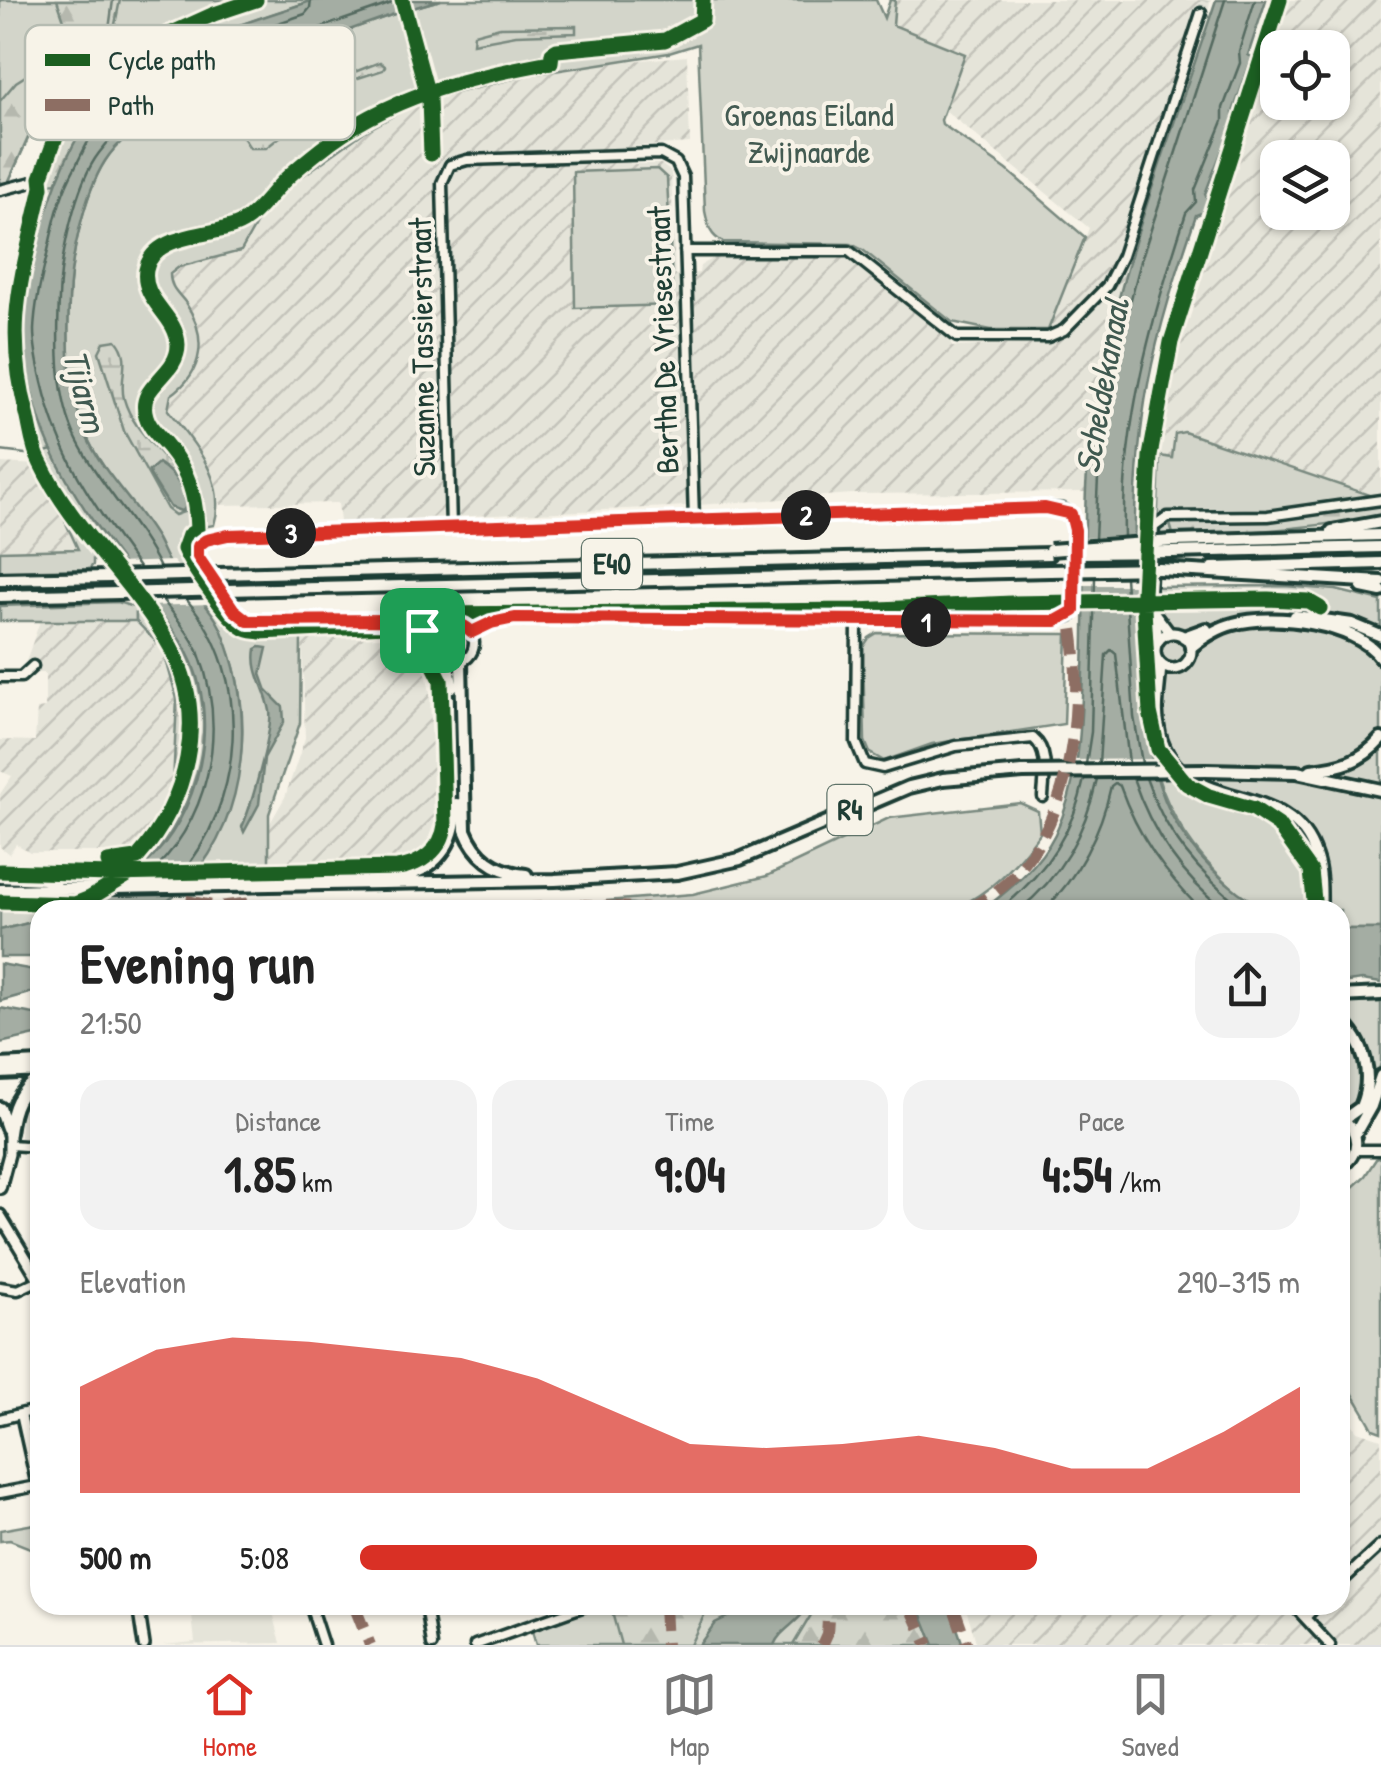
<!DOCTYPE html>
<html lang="en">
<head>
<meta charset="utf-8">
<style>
  body { margin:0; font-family:"Patrick Hand",sans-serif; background:#f2f2f2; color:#222; height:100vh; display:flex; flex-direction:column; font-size:38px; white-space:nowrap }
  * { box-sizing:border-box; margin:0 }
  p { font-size:32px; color:#767676 }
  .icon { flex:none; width:55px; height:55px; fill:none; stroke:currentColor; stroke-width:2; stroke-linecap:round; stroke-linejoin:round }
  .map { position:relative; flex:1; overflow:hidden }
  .details { position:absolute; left:30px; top:900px; width:1320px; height:715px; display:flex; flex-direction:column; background:#fff; border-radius:30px; box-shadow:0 2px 8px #0004 }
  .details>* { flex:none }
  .buttons { position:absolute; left:1260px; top:30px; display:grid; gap:20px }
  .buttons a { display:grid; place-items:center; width:90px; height:90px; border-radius:20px; background:#fff; box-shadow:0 2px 8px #0004; font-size:50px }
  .pin { position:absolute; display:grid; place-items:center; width:85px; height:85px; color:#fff; margin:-42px; border-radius:20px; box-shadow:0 5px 15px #0006 }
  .km { position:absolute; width:50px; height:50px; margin:-25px; border-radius:50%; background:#222; color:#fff; font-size:28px; line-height:50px; text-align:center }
  .round { display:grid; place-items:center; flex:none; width:105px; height:105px; border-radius:30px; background:#f2f2f2 }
  .summary { display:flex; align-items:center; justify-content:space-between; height:170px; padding:0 50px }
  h1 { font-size:55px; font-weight:800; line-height:75px }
  .figures { display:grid; grid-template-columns:repeat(3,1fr); gap:15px; height:170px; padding:10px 50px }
  .figures div { display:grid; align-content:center; border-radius:25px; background:#f2f2f2; text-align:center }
  .figures b { font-size:50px; font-weight:800 }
  .figures small { font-size:28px; font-weight:400 }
  .figures p { font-size:28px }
  .chart { height:280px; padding:20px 50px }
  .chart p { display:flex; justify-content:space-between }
  .chart svg { width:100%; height:180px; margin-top:10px; fill:#d93025; opacity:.7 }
  ul { padding:0 50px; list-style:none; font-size:32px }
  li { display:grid; grid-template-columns:160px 120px 1fr; align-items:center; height:75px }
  li i { height:25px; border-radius:12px; background:#d93025 }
  .tabs { display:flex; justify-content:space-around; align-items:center; height:140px; border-top:2px solid #e0e0e0; background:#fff; font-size:28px; color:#767676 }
  .tabs a { display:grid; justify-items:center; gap:5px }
  .tabs .active { color:#d93025 }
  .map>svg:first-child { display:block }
  .built { fill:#e5e4d9 }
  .industrial { fill:url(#industrial-furrows); fill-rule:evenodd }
  .green { fill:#d3d5ca; stroke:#79897f; stroke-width:2.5 }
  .forest { fill:url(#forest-firs); stroke:#79897f; stroke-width:2.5 }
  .wetland { fill:url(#wetland-marsh); stroke:#79897f; stroke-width:2.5; fill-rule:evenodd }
  .water { fill:#a4ada3; stroke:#6f8077; stroke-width:2.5 }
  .pier { fill:#f7f3e8 }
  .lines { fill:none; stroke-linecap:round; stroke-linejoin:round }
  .shore { stroke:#546a60; stroke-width:2.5 }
  .stream { stroke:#6f8077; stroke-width:2.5 }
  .minor-tunnel { stroke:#cccfc4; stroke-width:8; stroke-dasharray:8 4; stroke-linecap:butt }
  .minor-casing { stroke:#1f3d34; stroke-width:15 }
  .major-casing { stroke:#1f3d34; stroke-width:16 }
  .highway-casing { stroke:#1f3d34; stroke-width:18 }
  .minor { stroke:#f7f3e8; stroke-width:8 }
  .major { stroke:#f7f3e8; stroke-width:9 }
  .highway { stroke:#f7f3e8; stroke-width:10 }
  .highway-bridge-casing { stroke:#1f3d34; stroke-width:18; stroke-linecap:butt }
  .highway-bridge { stroke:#f7f3e8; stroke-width:10 }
  .quiet { stroke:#8d6e63; stroke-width:12; stroke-dasharray:25 12; stroke-linecap:butt }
  .cycleway-casing { stroke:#f7f3e8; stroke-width:21 }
  .cycleway { stroke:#1b5e20; stroke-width:15 }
  .route-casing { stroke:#fff; stroke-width:20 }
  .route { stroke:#d93025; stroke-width:12 }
  .labels { text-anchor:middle; stroke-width:8; stroke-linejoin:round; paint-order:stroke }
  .shield { fill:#f7f3e8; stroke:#60746a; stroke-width:2.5 }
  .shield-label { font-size:30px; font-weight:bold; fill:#1f3d34 }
  .park-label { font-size:32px; fill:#435b52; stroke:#f7f3e8 }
  .street-label { font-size:32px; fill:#1f3d34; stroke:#f7f3e8 }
  .water-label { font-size:35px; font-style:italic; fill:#405950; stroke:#f7f3e8 }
  .key { fill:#f7f3e8; stroke:#b6bcb2; stroke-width:2.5 }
  .key-label { font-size:28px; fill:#1f3d34 }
</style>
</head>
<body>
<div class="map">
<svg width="1381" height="1645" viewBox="0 0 1381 1645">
  <defs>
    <pattern id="industrial-furrows" width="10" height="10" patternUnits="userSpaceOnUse" patternTransform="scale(2.5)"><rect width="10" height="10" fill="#e5e4d9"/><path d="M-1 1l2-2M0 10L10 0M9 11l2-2" fill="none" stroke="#c4c4bb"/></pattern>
    <pattern id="forest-firs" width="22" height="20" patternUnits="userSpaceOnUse" patternTransform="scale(2.5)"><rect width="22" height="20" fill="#d3d5ca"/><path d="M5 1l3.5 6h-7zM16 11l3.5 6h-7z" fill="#b5b8ae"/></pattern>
    <pattern id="wetland-marsh" width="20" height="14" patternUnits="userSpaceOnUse" patternTransform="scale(2.5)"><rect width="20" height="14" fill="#d3d5ca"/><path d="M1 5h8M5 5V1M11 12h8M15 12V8" fill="none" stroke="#b5b8ae"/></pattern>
  </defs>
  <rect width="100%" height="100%" fill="#f7f3e8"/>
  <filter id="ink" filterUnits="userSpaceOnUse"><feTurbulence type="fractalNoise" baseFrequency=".01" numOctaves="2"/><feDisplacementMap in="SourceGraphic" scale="20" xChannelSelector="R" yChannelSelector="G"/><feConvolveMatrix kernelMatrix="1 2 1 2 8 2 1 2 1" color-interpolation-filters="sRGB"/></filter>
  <g filter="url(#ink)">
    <path class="built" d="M40,1094V1142H20L21,1114Z
      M149,1605H271L281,1643L163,1645L195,1642L192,1616H150Z"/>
    <path class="industrial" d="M895,0H1211L1130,255L1096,390L1088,436L1085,492L852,494L670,507L340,522L338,503L220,505L215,481L202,455L168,410L171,395L185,385L187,305L170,284V274L179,267L241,251L264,212L286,188L334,152L389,118L419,102L529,75L583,65L687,56L690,143L625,147L630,164H661L671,172L675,275L699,273L700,266L717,256L839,254L857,262L903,299L947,336L952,347L1022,344L1048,330L1089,228L946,111L965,54L892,25Z
      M1285,0H1381V504L1374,506L1369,495L1296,471L1160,456L1170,384L1188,306ZM1278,48H1332V102H1278ZM1278,158H1332V212H1278Z
      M0,463L39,465L79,550L0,551Z
      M40,621H136L163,649L177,699L173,785L158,818L133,852H30L16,844L9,854L0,847V794L12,776L0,771V740L35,741L37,709L45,708V673H29L24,667Z
      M381,637L398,643L415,656L426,673L430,692L434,822L429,838L418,852L398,861L269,866V825L285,797L305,738L302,639Z
      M1340,1407L1357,1431L1381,1439V1645H977L965,1605H1340Z"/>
    <path class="green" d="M0,0H314C259,19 161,47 118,84C86,112 79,151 65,191C52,226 35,262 27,299C20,325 26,355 32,382C48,453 74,492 115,551L93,550V565L89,569L0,571V551L78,549L39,465L15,393H23C8,324 29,259 44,192C48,171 52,153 62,133L36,121L7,185L0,186Z
      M441,0H876L884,18L890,0H895L893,25L965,54L941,120L942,124L1007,170L1085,237L1048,330H991L952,322L863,250L851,244L723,242C709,235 708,225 705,211L698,44L669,53L529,75L419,102L364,132L286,188L263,212L241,251L179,267L170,274C170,287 177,292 185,302C208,336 204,372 171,395L168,410C194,444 228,480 214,525L187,530L179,545L182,555L226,618L244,633L301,634L300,723L269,814V866L200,868C246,792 257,713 221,631C210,605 186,588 170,566C160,552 154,535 143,520C124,494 97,463 85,432C68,389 67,344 69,299C70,260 84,193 105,161C117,142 137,128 155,116C213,76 269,59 333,36C369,23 404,9 441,0Z
      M657,169L667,178L673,305L575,308L573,172Z
      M1184,432L1369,495L1374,506L1268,519L1169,521L1173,534H1157L1160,456L1172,458L1175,434Z
      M1284,586L1336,590L1381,601V929H1340V910C1320,910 1282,915 1264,909C1246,902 1229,885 1216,872C1136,792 1141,692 1135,587Z
      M118,602L136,608V621H0V606Z
      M877,633L1067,634L1064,724L932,744L884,761L870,753L865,741L863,647L869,638Z
      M1020,803L1038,811L1040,833C1015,867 991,892 953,910H688L606,901L693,894L767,876L889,818Z
      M61,892L103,894L65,910H40V920L0,930V894Z
      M1381,1002V1063L1373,1089C1372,1058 1364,1035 1340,1014V1003Z
      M1340,1027C1361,1049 1366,1074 1358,1102L1348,1111L1340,1109Z
      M1381,1157V1432L1373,1429C1363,1409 1344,1384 1340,1363C1337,1343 1345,1326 1340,1307V1199L1365,1176L1376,1159Z
      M40,1523V1552L10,1540L0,1541V1530Z
      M598,1605H905L923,1645H536L531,1628Z"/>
    <path class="forest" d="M57,0H120L111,44L122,81L94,107L56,183L46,185L44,182L62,133L36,120L7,185L0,186V101L16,82L73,46Z
      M1381,504V516C1311,528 1244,534 1173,534L1169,520L1268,519Z
      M136,608H156C166,622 180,637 187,653C222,727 197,804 148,863L133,852L158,818L173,785L177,699L163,649L136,621Z
      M610,1605H709L690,1645H621Z
      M817,1605H918L934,1645H793Z"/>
    <path class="wetland" d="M576,26V33L516,35L473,43L474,34L500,27Z
      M380,62L385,66L383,70L352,80L266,148H250L239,131L240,117Z
      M116,340C133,359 118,377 124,399C136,443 189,466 189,510L175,515L167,509L124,431L99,352L104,342ZM162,467L172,473L185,497L170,507L150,475Z"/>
    <path class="water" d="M314,0H441C404,9 369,23 333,36C269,59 213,76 155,116C137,128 117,142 105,161C84,194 70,261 69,299C67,344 68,390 85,433C101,472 136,503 157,539C162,548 165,558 171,566C187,588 211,605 222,631C255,711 249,813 190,880C180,890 168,903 155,909C139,915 85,910 65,910C93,899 121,886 144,866C200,815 223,719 186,650C178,635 166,621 156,607C119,556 77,506 51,449C36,416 24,369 24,332C25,259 63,130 119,83C163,46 259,19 314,0Z
      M1216,0H1266L1248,55L1252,57L1233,112V122L1205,194L1207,198L1204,212L1196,215C1177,271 1159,326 1148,384C1131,477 1132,572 1140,665C1144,717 1148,767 1171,814C1191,854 1228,889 1266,910H983C1011,888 1039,866 1055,834C1080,782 1081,727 1083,671C1087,578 1079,483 1097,391C1123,258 1173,129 1216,0Z
      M158,463C173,473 186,488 185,508L181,511L170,507L150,475L149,471Z
      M260,647L267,648L261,674L267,691L283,707L284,722L264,758L259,804L244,832L242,827C251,807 273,730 270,711C266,688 252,673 256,649Z
      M40,920V957H0V930Z
      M1340,929H1381V983L1362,980L1340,983Z
      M0,964L40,971V990L0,1001Z
      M0,1008L40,1015V1034L0,1043Z
      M752,1605H808C800,1623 781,1628 774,1645H699L715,1623Z
      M918,1605H949L963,1645H934Z"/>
    <path class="pier" d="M1139,536L1140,585H1080V538Z
      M173,561L211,604L148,606L117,563Z
      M1157,759L1161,776L1069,778L1072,760Z
      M204,871L186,891L109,885L128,872Z"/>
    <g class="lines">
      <path class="shore" d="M1124,537C1121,426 1152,317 1186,213L1196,202L1195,190L1223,121V108L1240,63L1239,51L1255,0
        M1095,539L1100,437L1107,391L1142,257L1225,0
        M160,568C138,522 100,486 77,440C56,397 57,345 59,298C60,259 75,184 99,153C162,69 305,36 400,0
        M140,569C94,505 60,460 42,382C38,365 34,347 34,330C35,304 41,280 47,255C53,227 58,201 71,175C88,143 100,110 130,88C175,53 251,33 305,14L310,8L311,0
        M1125,577L1134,717L1142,763
        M1086,764L1091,732L1095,578
        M1099,764L1106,655L1111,650L1116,654L1129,763
        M1133,778C1151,831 1180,876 1225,910
        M1146,778C1165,834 1199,875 1246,910
        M177,879C244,804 255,677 186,599
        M143,880C210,823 229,732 198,651C190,633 174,615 162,599
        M999,910C1043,876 1073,834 1084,779
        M1019,910C1061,877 1086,830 1097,779
        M1044,910C1078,877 1101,832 1111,786L1115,783L1120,786C1138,837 1164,872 1201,910"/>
      <path class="stream" d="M113,0L106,52L119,83
        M0,451L34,455L52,450"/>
      <path class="minor-tunnel" d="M1201,13L1205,0"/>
      <defs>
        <path id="minor" d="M0,190L41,180L58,131
          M685,251H849L957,337H1048L1064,330L1107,286L1122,256L1201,13
          M451,528L442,183L450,165L467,160L661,154L676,162L683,177L694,519
          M1155,613L1170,633
          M857,622L856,742L865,764L883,768L956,746L1033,738C1050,752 1044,777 1043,797
          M434 643a20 20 0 1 1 40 0a20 20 0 1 1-40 0Z
          M435,635L388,620L248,621C229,606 197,572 198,546L206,540L228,535L1045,508L1063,509L1071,514L1075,530V606L1070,616L1055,621L515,618L491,623L471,632
          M1159,640L1150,591L1154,527L1168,517L1268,516L1381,500
          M0,677H21L33,666
          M0,878L43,880L56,886
          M10,1145L40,1147
          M1355,1150H1381
          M0,1287L18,1290L39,1280
          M0,1419L40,1409
          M0,1493L37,1486L21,1414
          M1340,1583L1381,1545
          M310,1605L323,1645
          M426,1605L432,1645
          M1293,1605L1330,1645
          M1305,1618L1317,1605
          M475,1645L588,1605"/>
        <path id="major" d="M1155 651a18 18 0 1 1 36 0a18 18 0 1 1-36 0Z
          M1161,664C1160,688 1154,710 1160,734C1183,818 1290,774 1316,856C1322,873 1321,892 1321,910
          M1340,1117C1361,1131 1361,1154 1340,1168
          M0,1188L9,1154V1133
          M0,1215L40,1281
          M138,1605L144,1645"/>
        <path id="highway" d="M1332,531L1381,522
          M1173,541L1381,535
          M1173,552L1381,547
          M1212,568L1381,563
          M1159,569L1381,582
          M218,574L1050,554
          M0,579L110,577
          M1362,587L1381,591
          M228,590L1050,571
          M0,596L118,593
          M1295,616L1352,624L1381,636
          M1184,637L1206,629
          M1191,647C1204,637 1217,628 1233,624C1273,613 1355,622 1381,658
          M461,663L465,830C476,858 496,872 526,875
          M449,664L452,687
          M1206,770L1297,772L1381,790
          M1311,770C1340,767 1361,762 1381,739
          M395,877C435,874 457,843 456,804
          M0,890L555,880L677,873L740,859L909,787L943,779L1023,772
          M1340,996L1381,994
          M1340,1020C1365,1042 1374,1076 1361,1107L1344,1119
          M0,1065L40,1063
          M0,1073L40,1071
          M0,1108L7,1128
          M9,1133C12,1108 18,1091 40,1077
          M1355,1134L1371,1106L1381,1076"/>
      </defs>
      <use href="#minor" class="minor-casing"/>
      <use href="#major" class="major-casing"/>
      <use href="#highway" class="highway-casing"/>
      <use href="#minor" class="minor"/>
      <use href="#major" class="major"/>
      <use href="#highway" class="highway"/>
      <defs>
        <path id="highway-bridge" d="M1050,550L1173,541
          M1079,553L1173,552
          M1050,571L1159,569
          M110,577L218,574
          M118,593L228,590
          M1023,772L1206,770"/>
      </defs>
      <use href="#highway-bridge" class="highway-bridge-casing"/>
      <use href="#highway-bridge" class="highway-bridge"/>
      <path class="quiet" d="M186,901L217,907L250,903L271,910
        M493,910L585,905L665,910
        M965,910C1070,864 1088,715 1070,616
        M354,1605L370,1645
        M664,1605L666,1645
        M910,1605L928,1645
        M953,1605L967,1645
        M822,1645L827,1634L829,1605"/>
      <defs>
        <path id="cycleway" d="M402,0L429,99L431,154
          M1280,0L1171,342L1150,456L1143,593L1150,712L1158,749L1187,784L1209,796L1254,809L1278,825L1311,871L1315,910
          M419,636L386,626L260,632C254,631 249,631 244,628C228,619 191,566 184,549L189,535L197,530C196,496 189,472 168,447C160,437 149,428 146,416C136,385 178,376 178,345C177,315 141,301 146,270C153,231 216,238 243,222C258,213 268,197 280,185C292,172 306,161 320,150C387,96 469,77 551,62L552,53L557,50L665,40L702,20L703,0
          M108,862L137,858C187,802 209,718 171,648C135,582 72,530 40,462C33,449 31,432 28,418C3,324 22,278 42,187L41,178L58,131L74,104L86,91L122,66L133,53L152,42L214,14L256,0
          M0,871L111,874L397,868C421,865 442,850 445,825L441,680L419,636L428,619L440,614L857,610L1012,603L1268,599L1308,601L1320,608
          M0,902L75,904L90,898L128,875"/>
      </defs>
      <use href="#cycleway" class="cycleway-casing"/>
      <use href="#cycleway" class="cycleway"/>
    </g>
  </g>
  <g class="lines" filter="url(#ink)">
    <defs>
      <path id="route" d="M1045,508L1071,514L1075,530L1074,611L1056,621L515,618L491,623L472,632C460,620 445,621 435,635L388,620L248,621L234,610L198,557V546L206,540L228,535Z"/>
    </defs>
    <use href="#route" class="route-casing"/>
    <use href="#route" class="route"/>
  </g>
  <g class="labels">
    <g class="shield">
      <rect x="582" y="539" width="60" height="50" rx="8"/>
      <rect x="827.5" y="785" width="45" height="50" rx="8"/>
    </g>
    <g class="shield-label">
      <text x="612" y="574">E40</text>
      <text x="850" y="820">R4</text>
    </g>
    <g class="park-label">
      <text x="809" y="126">Groenas Eiland<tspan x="809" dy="37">Zwijnaarde</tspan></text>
    </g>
    <g class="street-label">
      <text transform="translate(663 340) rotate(-92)" y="11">Bertha De Vriesestraat</text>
      <text transform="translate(422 347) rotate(-91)" y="11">Suzanne Tassierstraat</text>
    </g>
    <g class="water-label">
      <text transform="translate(1102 386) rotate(-80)" y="12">Scheldekanaal</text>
      <text transform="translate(85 391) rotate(75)" y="12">Tijarm</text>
    </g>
  </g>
  <rect x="25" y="25" width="330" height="115" rx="15" class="key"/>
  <rect x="45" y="54" width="45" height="12" fill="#1b5e20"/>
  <rect x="45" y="99" width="45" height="12" fill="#8d6e63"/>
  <g class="key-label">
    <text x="108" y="70">Cycle path</text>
    <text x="108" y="115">Path</text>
  </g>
</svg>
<div class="buttons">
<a><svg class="icon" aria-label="locate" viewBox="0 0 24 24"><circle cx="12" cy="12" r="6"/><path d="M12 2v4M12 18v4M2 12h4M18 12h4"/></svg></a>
<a><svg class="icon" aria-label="layers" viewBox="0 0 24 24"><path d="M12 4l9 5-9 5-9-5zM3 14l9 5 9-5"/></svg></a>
</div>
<div class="pin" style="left:422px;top:630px;background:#1e9e55"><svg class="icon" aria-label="arrive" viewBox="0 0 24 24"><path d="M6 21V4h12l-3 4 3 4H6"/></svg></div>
<b class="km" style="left:926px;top:622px">1</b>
<b class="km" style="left:806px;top:515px">2</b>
<b class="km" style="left:291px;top:533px">3</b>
<section class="details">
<div class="summary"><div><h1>Evening run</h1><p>21:50</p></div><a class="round"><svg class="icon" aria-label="share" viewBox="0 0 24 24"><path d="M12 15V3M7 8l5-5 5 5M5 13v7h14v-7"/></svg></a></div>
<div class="figures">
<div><p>Distance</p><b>1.85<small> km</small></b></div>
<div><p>Time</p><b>9:04</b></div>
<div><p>Pace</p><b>4:54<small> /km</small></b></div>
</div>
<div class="chart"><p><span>Elevation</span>290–315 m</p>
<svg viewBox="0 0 160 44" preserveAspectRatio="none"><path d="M0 44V18L10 9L20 6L30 7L40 9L50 11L60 16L70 24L80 32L90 33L100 32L110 30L120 33L130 38L140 38L150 29L160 18V44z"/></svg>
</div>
<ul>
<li><b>500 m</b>5:08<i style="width:72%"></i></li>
</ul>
</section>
</div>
<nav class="tabs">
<a class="active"><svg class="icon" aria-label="home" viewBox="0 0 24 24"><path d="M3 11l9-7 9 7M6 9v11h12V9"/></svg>Home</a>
<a><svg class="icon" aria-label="map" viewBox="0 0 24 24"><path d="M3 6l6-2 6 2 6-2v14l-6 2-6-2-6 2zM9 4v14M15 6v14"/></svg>Map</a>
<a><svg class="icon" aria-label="saved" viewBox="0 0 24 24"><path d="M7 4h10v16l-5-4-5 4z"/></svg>Saved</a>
</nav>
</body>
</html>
